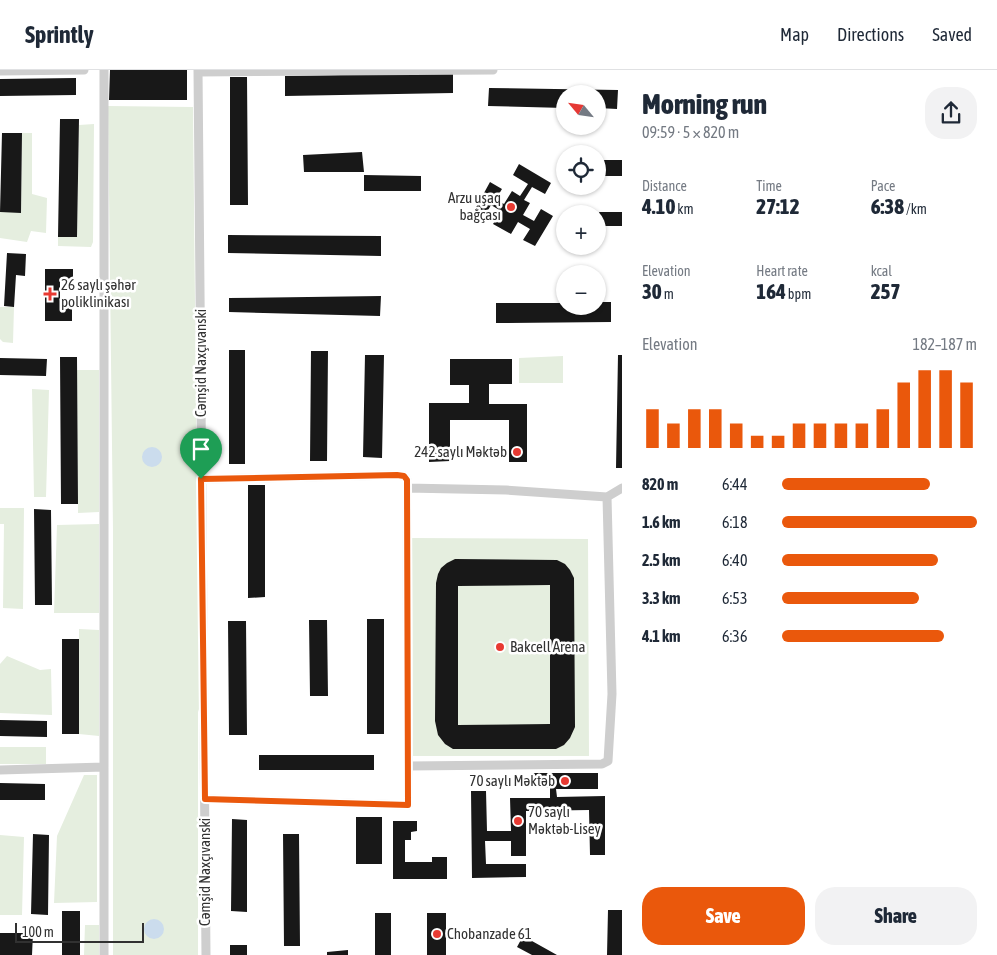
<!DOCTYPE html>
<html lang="en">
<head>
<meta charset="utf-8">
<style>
  body { margin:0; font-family:"Asap Condensed",sans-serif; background:#f2f2f3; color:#1f2937; height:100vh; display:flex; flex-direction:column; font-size:19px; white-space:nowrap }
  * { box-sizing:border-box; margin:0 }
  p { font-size:16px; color:#747a83 }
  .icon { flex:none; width:28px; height:28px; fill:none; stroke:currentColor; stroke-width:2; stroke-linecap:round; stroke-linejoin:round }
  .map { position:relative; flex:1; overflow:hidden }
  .drawer { display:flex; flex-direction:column; background:#fff; width:375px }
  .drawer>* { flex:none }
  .needle { width:32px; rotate:299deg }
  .fabs { position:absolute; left:556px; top:15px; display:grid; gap:10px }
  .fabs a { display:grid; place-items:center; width:50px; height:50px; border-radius:50%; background:#fff; box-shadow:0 1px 4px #0004; font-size:25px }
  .scale { position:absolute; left:15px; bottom:12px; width:129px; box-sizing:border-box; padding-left:5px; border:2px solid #313131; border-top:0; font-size:14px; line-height:18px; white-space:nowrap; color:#313131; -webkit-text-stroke:4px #fff; paint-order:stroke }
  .pin { position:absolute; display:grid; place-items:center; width:42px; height:42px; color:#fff; margin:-51px -21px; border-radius:50% 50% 50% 0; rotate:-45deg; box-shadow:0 0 5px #0007 }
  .pin .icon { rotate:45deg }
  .round { display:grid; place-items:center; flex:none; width:52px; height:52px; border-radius:20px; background:#f2f2f3 }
  .summary { display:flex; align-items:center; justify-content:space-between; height:85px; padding:0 20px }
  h1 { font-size:28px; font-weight:800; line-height:38px }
  .stats { display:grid; grid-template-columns:repeat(3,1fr); gap:8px; height:85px; padding:5px 20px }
  .stats div { display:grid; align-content:center }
  .stats b { font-size:21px; font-weight:800 }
  .stats small { font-size:14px; font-weight:400 }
  .stats p { font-size:14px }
  .chart { height:140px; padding:10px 20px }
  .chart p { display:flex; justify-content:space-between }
  .chart svg { width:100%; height:90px; margin-top:5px; stroke:#ea580c; stroke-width:6 }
  .button { display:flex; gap:10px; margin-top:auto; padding:10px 20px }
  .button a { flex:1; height:58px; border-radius:20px; background:#ea580c; color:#fff; font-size:20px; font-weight:800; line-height:58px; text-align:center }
  .button a+a { background:#f2f2f3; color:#1f2937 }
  ul { padding:0 20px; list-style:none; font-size:16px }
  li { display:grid; grid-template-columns:80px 60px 1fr; align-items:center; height:38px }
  li i { height:12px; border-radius:6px; background:#ea580c }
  header { display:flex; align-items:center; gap:30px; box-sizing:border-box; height:70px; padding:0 25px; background:#fff; border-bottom:1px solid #e0e1e3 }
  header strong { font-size:24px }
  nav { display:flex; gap:28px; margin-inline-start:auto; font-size:18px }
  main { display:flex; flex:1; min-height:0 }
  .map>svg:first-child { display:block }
  .green { fill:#e5eedf }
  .water { fill:#cbdced }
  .building { fill:#181818; fill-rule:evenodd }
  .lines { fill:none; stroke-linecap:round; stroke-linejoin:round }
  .minor { stroke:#cecece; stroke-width:9 }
  .route-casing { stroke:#fff; stroke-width:10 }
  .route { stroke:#ea580c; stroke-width:6 }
  .poi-dot { fill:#e83a32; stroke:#fff; stroke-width:2 }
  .labels { text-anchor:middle; stroke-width:5; stroke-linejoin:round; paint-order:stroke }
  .poi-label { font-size:15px; fill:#313131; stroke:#fff; text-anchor:start }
  .street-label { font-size:15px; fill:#313131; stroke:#fff }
</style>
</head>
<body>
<header>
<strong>Sprintly</strong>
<nav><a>Map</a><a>Directions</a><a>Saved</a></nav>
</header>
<main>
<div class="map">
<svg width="622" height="885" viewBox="0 0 622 885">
  <rect width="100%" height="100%" fill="#fff"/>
  <path class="green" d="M108,36L193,37L197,430L203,627L198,642V885H113V460Z
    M94,54L93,172L91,177L58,176V167H77L79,55Z
    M22,63H32V124L47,128L46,163L31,161L27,172L0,168V142H21Z
    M0,237H14L13,273L3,272L0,269Z
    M563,286V313H519V288Z
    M77,300H99V442L78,443Z
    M32,319L49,320L46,427H34Z
    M0,438H24L23,539L3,538L4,454H0Z
    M99,454V543H54L57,455Z
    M412,468L588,469L589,686H413Z
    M79,559L99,560V666L79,664Z
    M7,586L40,600L51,599L52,645L0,643V594Z
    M0,677H46V694H0Z
    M84,705H97V832L54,833L57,766Z
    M0,765L24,767L22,845H0Z
    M85,855H99V885H84Z"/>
  <path class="water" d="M142 387a10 10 0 1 1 20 0a10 10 0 1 1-20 0Z
    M144 859a10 10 0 1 1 20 0a10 10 0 1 1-20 0Z"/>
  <path class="building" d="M110,0H187V30H109Z
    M453,3V23L285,26V6Z
    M230,7H247L248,135H230Z
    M76,8V25L0,26V9Z
    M489,18L618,20L617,39L598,38V24H565V38L488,36Z
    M60,49H79L77,167H58Z
    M2,63H22L21,143L0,142Z
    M362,82L364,102H304L303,85Z
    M599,90H622V106H599Z
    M519,94L551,113L545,124L532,117L524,130L530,133L523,145L534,151L541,139L553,146L535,176L523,170L530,159L518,152L511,164L493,154L501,141L491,135L483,149L473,143L490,112L502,119L496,129L504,134L512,121L520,126L528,114L513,105Z
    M364,105L421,106V121H364Z
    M599,142H622V156H598Z
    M228,165L381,166V186L228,183Z
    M7,183L26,184L25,206L16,205L14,237L4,236Z
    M45,199H73V211H60V237H72V251H45Z
    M381,226L380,246L229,242V228Z
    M598,232H611V252L496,253V233H565V236H598Z
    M229,280H245V394H229Z
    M311,281H328L327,391H310Z
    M365,285H384L382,388L363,387Z
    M618,285H622V398H616Z
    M60,287H77L78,434H61Z
    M0,288L47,289L46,306L0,305Z
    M450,289H512V314H489V334H527V392H509V350H450V391L429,392V333H469V315H450Z
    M248,415H265V527L248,528Z
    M34,439L51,440L52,535H35Z
    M455,489L557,490L565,494L570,500L574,508L575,657L570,668L564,675L556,679H453L445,674L438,665L435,651L436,513L438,504L441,498L447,493ZM550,515V654L458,655V516Z
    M367,549H384V664H367Z
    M309,550H327L328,626H310Z
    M228,551H246L247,665H229Z
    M62,569H79V664H62Z
    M0,650L47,651V667L0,666Z
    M259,685H374V700H259Z
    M532,703H598V719H556L557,727L605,726V785H590L589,740L526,741V786H511V771H485L486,794H526V807L472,808L471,721H486L487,761H511L510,728H550V718H532Z
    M0,713L45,714V730H0Z
    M356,747H382V794H356Z
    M232,749L247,750V842L231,841Z
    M393,751H417V761L411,762V770H405V792H432V787H447V809H393Z
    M33,764L49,765L48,845L31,844Z
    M283,764H299L300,876H284Z
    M608,840H622V885H607Z
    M62,841H80V885H62Z
    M375,843H391V885H375Z
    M427,843H446V885H427Z
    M0,863H33L32,885H0Z
    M523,866L557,885H532L517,877Z
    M230,875H247V885H230Z
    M348,880V885H327V882Z"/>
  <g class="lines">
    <path class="minor" d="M198,0L206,885
      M0,1L84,0
      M198,2L493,0
      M201,409L397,405L404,406L407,410V418L408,735L205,729
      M407,418L506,420L607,427L622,418
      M408,696L602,694L608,691L612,624L607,427
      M0,700L104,697
      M104,885V0"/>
  </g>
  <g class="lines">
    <defs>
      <path id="route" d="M397,405L404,406L407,410L408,735L205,729L201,409Z"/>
    </defs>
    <use href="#route" class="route-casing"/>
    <use href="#route" class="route"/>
  </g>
  <g class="poi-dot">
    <circle cx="511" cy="137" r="5"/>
    <path d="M47.5 216.5h5v5h5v5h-5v5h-5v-5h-5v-5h5z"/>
    <circle cx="517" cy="382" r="5"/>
    <circle cx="500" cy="577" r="5"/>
    <circle cx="565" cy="711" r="5"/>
    <circle cx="518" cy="751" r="5"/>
    <circle cx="437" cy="864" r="5"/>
  </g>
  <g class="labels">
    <g class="poi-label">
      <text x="501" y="133" text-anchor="end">Arzu uşaq<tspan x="501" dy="17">bağçası</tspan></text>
      <text x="61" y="220">26 saylı şəhər<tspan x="61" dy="17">poliklinikası</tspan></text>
      <text x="507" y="387" text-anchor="end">242 saylı Məktəb</text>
      <text x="510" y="582">Bakcell Arena</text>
      <text x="555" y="716" text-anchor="end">70 saylı Məktəb</text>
      <text x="528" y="747">70 saylı<tspan x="528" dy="17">Məktəb-Lisey</tspan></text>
      <text x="447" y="869">Chobanzade 61</text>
    </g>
    <g class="street-label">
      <text transform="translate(201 293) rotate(-90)" y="5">Cəmşid Naxçıvanski</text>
      <text transform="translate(205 802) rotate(-90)" y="5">Cəmşid Naxçıvanski</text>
    </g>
  </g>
</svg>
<div class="fabs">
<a><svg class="needle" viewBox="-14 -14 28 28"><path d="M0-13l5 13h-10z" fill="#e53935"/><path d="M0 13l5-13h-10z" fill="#747a83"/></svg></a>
<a><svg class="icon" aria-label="locate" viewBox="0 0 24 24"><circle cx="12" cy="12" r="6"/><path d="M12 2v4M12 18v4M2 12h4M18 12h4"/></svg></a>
<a>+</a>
<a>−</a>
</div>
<div class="scale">100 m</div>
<div class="pin" style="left:201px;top:409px;background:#1e9e55"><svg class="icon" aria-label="arrive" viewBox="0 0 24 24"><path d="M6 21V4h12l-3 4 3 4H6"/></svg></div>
</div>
<section class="drawer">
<div class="summary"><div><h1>Morning run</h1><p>09:59 · 5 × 820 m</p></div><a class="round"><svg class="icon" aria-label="share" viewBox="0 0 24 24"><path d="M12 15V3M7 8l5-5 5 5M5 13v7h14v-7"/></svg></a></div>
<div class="stats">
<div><p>Distance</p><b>4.10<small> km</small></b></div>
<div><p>Time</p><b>27:12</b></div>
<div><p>Pace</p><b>6:38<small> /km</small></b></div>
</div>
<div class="stats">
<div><p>Elevation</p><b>30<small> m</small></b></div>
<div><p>Heart rate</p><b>164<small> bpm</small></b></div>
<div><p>kcal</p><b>257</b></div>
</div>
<div class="chart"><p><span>Elevation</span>182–187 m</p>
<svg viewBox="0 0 160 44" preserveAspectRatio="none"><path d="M5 44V25M15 44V32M25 44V25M35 44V25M45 44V32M55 44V38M65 44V38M75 44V32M85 44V32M95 44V32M105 44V32M115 44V25M125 44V12M135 44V6M145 44V6M155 44V12"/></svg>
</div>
<ul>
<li><b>820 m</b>6:44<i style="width:76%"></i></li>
<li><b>1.6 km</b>6:18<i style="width:100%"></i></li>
<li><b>2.5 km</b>6:40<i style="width:80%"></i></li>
<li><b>3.3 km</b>6:53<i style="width:70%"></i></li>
<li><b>4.1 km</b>6:36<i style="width:83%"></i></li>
</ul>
<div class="button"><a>Save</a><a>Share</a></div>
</section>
</main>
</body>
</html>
